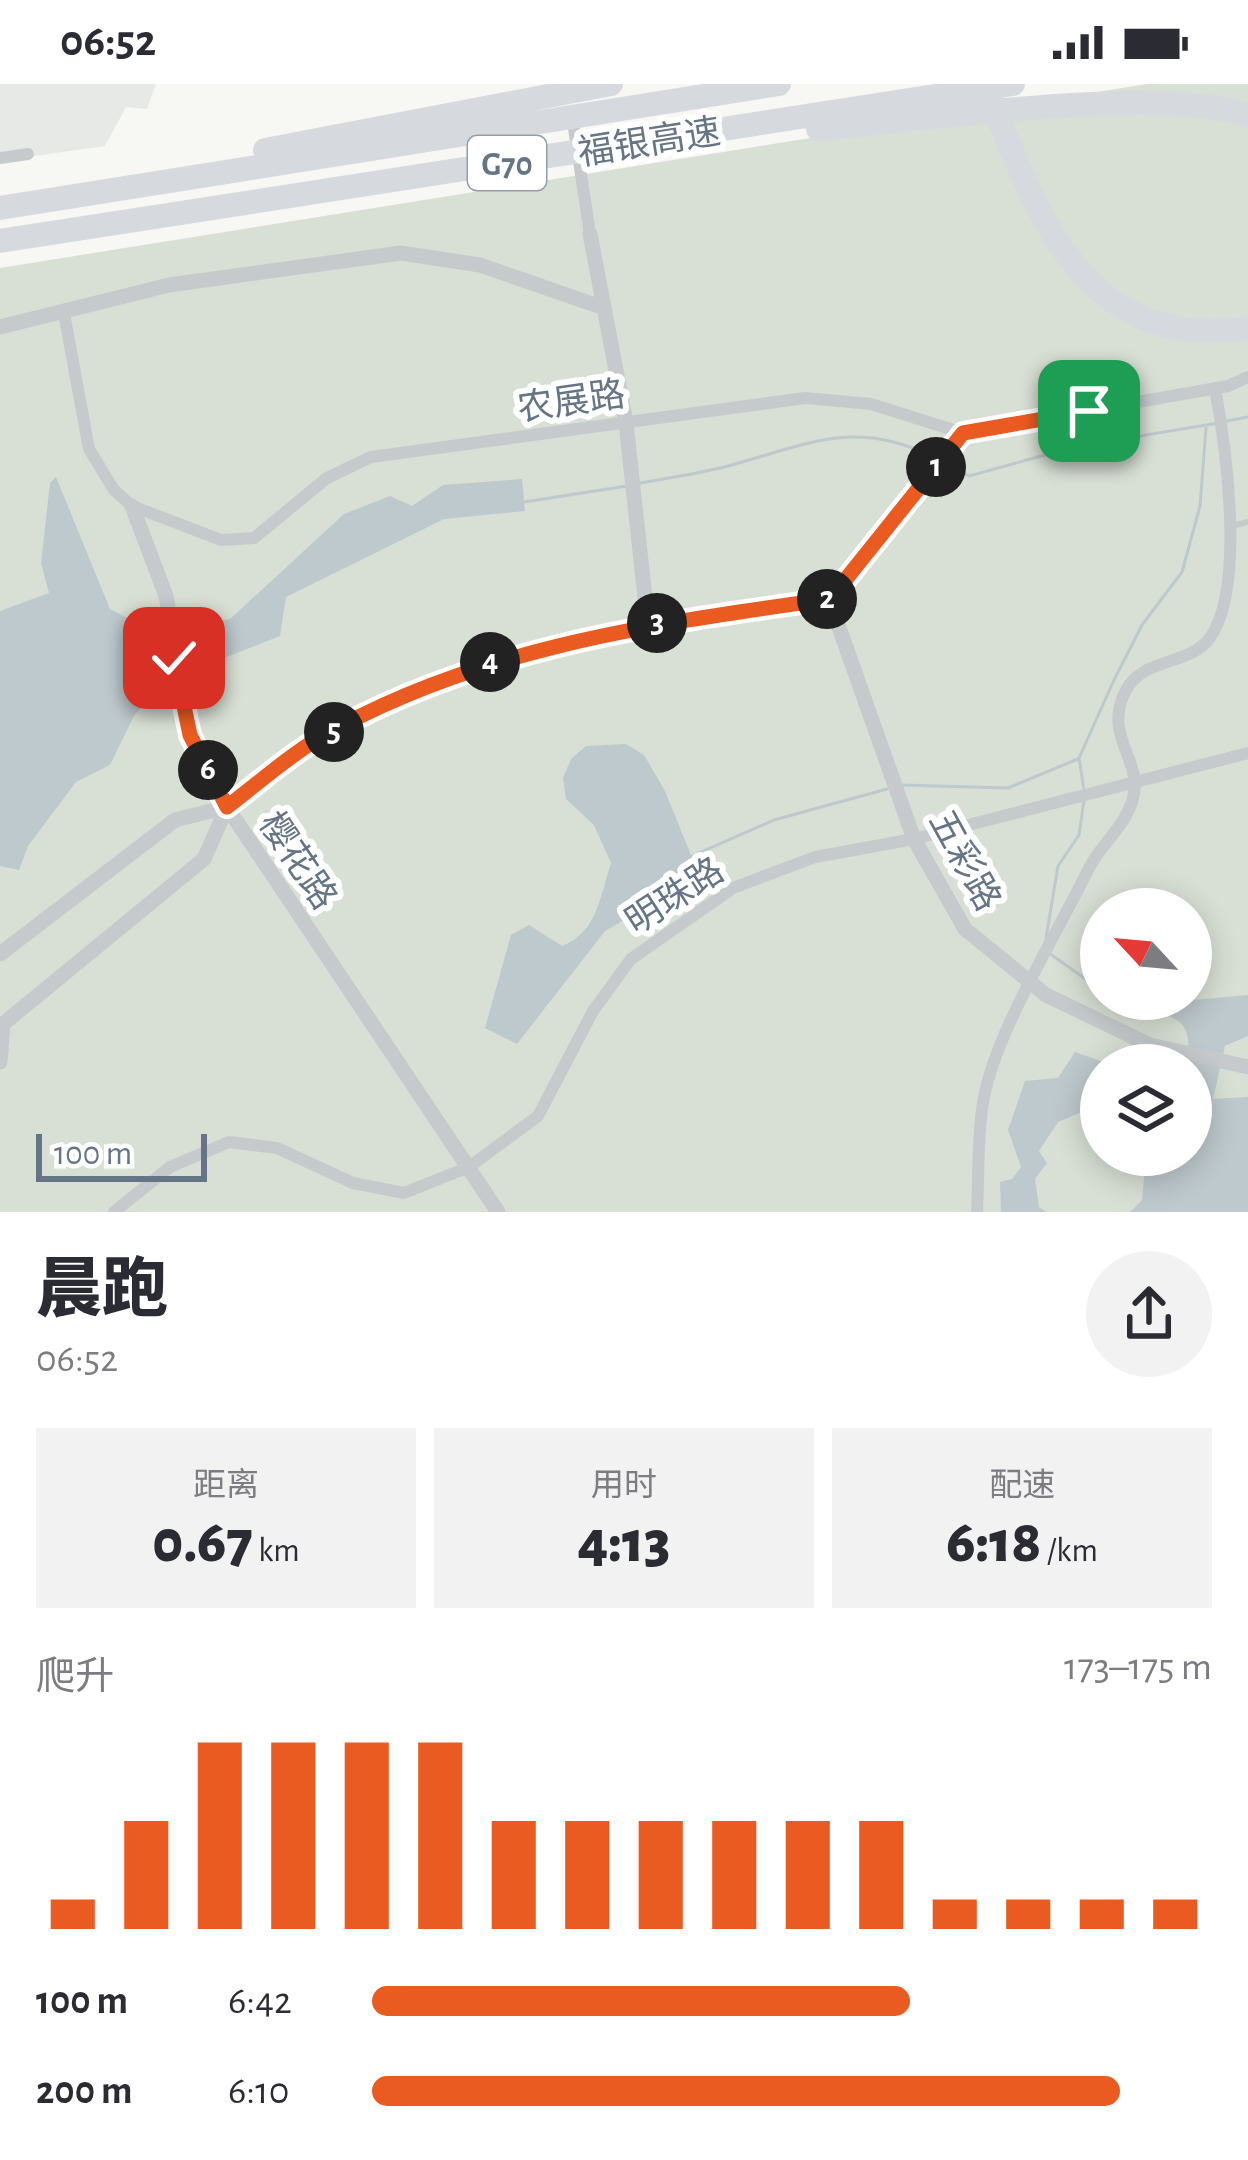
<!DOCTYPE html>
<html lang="zh">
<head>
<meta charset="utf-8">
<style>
  body { margin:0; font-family:"Alegreya Sans","Noto Sans SC",sans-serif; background:#f2f2f3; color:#2b2b33; height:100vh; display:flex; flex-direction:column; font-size:45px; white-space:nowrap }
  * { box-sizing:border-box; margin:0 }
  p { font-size:39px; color:#7c7c81 }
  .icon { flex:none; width:66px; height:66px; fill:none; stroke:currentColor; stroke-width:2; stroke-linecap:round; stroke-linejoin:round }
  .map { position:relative; height:1128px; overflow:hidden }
  .panel { display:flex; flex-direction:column; background:#fff; flex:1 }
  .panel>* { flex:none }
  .needle { width:78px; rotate:296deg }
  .tools { position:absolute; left:1080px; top:804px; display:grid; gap:24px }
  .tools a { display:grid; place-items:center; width:132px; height:132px; border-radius:50%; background:#fff; box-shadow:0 6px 30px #0003; font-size:60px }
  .scale { position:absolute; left:36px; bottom:30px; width:171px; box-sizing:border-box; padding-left:12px; border:6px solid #657586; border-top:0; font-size:33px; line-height:42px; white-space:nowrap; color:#657586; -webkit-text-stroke:9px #fff; paint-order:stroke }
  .pin { position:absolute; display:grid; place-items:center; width:102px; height:102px; color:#fff; margin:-51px; border-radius:24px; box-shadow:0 6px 18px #0006 }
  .km { position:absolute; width:60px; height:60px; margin:-30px; border-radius:50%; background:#222; color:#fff; font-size:33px; line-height:60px; text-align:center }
  .round { display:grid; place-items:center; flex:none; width:126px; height:126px; border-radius:63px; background:#f2f2f3 }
  .head { display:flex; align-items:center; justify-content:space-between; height:204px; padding:0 36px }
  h1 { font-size:66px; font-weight:800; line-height:90px }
  .metrics { display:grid; grid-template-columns:repeat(3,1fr); gap:18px; height:204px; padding:12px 36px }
  .metrics div { display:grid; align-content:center; border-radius:0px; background:#f2f2f3; text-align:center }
  .metrics b { font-size:60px; font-weight:800 }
  .metrics small { font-size:33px; font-weight:400 }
  .metrics p { font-size:33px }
  .chart { height:336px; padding:24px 36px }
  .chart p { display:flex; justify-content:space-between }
  .chart svg { width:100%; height:216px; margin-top:12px; stroke:#ea5b21; stroke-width:6 }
  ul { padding:0 36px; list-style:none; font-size:39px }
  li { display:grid; grid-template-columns:192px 144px 1fr; align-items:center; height:90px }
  li i { height:30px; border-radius:15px; background:#ea5b21 }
  .status { display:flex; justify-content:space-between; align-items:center; height:84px; padding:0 60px; background:#fff; direction:ltr }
  .status svg { height:33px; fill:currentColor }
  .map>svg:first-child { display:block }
  .built { fill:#e7e9e7 }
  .green { fill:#d8dfd4; fill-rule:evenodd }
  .water { fill:#bec9cd }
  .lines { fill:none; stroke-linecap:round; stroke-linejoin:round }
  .stream { stroke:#bec9cd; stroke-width:3 }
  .service { stroke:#c7cacd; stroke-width:6 }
  .minor { stroke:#c7cacd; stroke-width:12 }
  .tertiary { stroke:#c7cacd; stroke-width:15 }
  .motorway { stroke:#d6dadf; stroke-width:24 }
  .route-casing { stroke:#fff; stroke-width:24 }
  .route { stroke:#ea5b21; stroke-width:15 }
  .labels { text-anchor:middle; stroke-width:12; stroke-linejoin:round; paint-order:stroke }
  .shield { fill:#fff; stroke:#939eaa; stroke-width:3 }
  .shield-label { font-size:33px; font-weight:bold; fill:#657586 }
  .street-label { font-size:36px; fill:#657586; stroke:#fff }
</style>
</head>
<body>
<div class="status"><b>06:52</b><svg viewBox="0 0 49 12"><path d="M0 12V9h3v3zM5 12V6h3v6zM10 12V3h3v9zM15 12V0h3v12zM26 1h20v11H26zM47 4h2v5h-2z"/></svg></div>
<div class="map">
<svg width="1248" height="1128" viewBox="0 0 1248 1128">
  <rect width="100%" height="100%" fill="#f7f7f4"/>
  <path class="built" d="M0,0H156L147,25L126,23L105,62L0,77Z"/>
  <path class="green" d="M1147,0H1248V1128H0V184ZM1101,825H1191V915H1101ZM1101,981H1191V1071H1101Z"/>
  <path class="water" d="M56,393L110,525L155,549L230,535L344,430L390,412L412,422L443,401L522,395L525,427L444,435L286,513L280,552L178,592L135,630L110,681L76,698L28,762L19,786L0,782V527L49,509L41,479L50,399Z
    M626,660L644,671L665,707L695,781L690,799L605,847L517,960L485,944L511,851L529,841L562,862C597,849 600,812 611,779L594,741L566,715L563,694L571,675L586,662Z
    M1248,911V952L1225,962L1213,1015L1248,1013V1128H1130L1142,1116L1146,1071H1191V981H1186C1193,948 1186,931 1150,929V920Z
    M1075,968L1112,981H1101V1020L1058,1038L1039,1067L1047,1079L1035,1095L1039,1123L1046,1128H1001L1000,1098L1012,1095L1021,1083L1008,1046L1025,997L1058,994Z"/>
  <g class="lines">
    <path class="stream" d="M1227,337L1248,333
      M943,379L969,392L1074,363L1218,339
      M636,400C667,394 698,390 728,382C805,361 857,333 934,374
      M524,418L627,402
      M902,701L1008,704L1078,675
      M1084,706L1079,674L1114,596L1142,541L1182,488L1200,422L1206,344
      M692,772L774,736L887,705
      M1046,854L1058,782L1079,751L1084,716
      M1049,869L1101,906
      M1119,915L1150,923"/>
    <path class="service" d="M1228,443L1248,438"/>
    <path class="minor" d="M572,31L590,150
      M0,74L28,70
      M64,229L89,365L114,406L132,422L221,456L254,454L327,394L371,373L805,314L871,320L963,349L1228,302L1248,293
      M829,515L963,349
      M114,1128L170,1083L229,1058L277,1064L353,1099L404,1109L469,1083L538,1032L593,927L631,875L733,804L815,773L914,755L1248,669
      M977,1128C979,1092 977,1054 983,1019C993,952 1057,850 1088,786C1100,761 1123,745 1132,718C1146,677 1101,653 1126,606C1144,573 1188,582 1209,555C1246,506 1226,363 1215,304"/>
    <path class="tertiary" d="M590,150L626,339L648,541
      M0,243L169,201L401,169L480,181L604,224
      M132,422L166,512L190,651L227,723L498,1128
      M0,870L175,736L227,723L315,657L480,580L648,541L829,515L914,755L965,845L1046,911L1150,961L1248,983
      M0,978L3,940L204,775L227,723"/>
    <path class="motorway" d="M990,13C1039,136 1087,268 1248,244
      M818,45C920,36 1162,0 1248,32
      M265,66L611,0
      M0,124L779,0
      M0,157L1013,0"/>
  </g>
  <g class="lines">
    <defs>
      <path id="route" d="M174,574L190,651L227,723C256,701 285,675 316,656C473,564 652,540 830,515L963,349L1089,327"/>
    </defs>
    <use href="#route" class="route-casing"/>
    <use href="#route" class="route"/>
  </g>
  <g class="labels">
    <rect class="shield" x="468" y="52" width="78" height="54" rx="9"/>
    <g class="shield-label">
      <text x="507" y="91">G70</text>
    </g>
    <g class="street-label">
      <text transform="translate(649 57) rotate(-9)" y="13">福银高速</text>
      <text transform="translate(571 316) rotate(-8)" y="13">农展路</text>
      <text transform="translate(299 776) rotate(56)" y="13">樱花路</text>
      <text transform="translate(966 776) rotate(61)" y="13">五彩路</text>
      <text transform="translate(674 811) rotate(-33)" y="13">明珠路</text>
    </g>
  </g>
</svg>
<div class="tools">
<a><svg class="needle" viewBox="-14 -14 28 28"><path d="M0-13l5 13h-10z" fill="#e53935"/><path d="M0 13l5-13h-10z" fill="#7c7c81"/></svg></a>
<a><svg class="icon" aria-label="layers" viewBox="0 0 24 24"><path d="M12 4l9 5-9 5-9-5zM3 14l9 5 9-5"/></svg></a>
</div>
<div class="scale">100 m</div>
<div class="pin" style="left:1089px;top:327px;background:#1e9e55"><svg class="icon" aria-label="arrive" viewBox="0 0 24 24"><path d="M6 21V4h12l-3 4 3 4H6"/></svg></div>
<div class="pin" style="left:174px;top:574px;background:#d93025"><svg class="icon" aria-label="check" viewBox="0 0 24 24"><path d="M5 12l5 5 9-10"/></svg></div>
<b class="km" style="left:936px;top:383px">1</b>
<b class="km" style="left:827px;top:515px">2</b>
<b class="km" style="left:657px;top:539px">3</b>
<b class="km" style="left:490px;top:578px">4</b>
<b class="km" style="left:334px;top:648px">5</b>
<b class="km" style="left:208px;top:686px">6</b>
</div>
<section class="panel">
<div class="head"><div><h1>晨跑</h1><p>06:52</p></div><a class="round"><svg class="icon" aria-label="share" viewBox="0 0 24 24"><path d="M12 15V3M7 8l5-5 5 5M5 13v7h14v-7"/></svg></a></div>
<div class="metrics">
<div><p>距离</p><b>0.67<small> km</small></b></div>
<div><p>用时</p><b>4:13</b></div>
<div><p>配速</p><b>6:18<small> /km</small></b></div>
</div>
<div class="chart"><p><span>爬升</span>173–175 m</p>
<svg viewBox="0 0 160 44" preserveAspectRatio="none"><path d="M5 44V38M15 44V22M25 44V6M35 44V6M45 44V6M55 44V6M65 44V22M75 44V22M85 44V22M95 44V22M105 44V22M115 44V22M125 44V38M135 44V38M145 44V38M155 44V38"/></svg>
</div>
<ul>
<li><b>100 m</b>6:42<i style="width:64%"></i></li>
<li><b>200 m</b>6:10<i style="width:89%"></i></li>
</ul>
</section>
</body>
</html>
